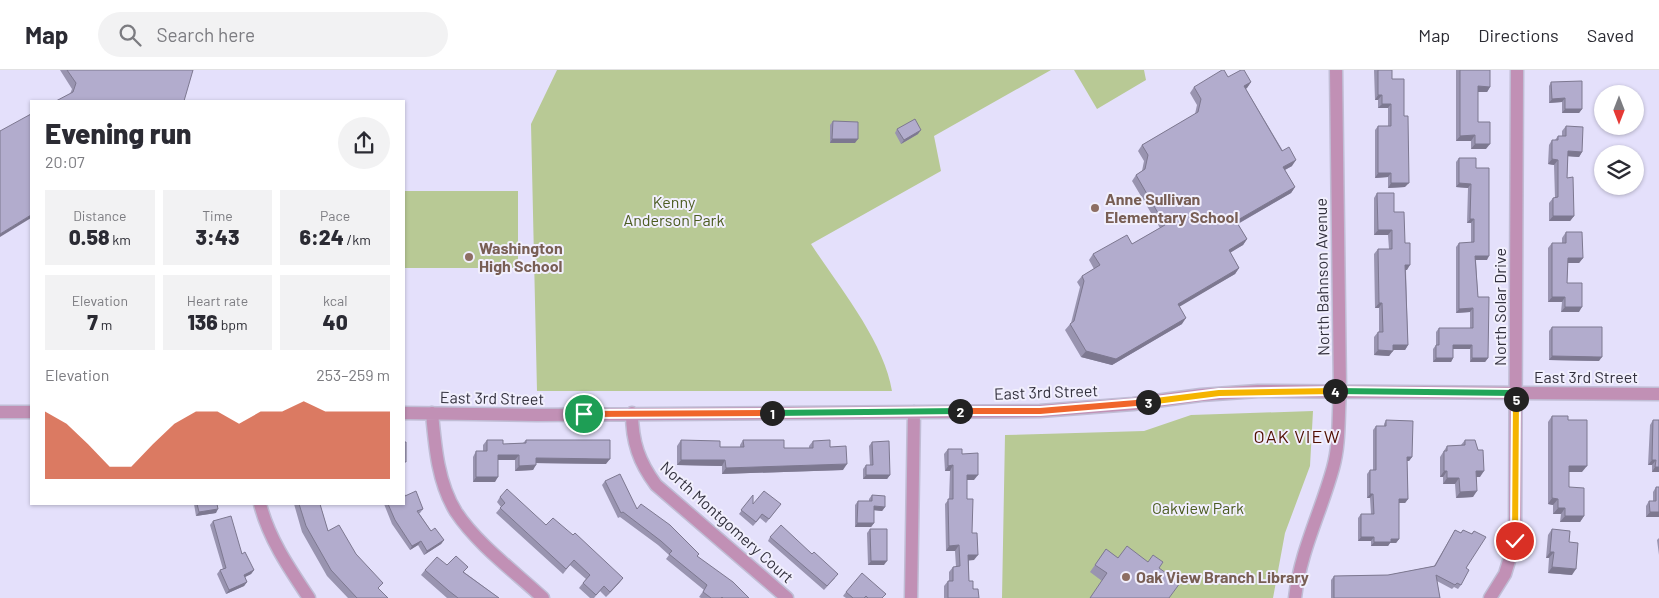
<!DOCTYPE html>
<html lang="en">
<head>
<meta charset="utf-8">
<style>
  body { margin:0; font-family:Barlow,sans-serif; background:#f2f2f3; color:#2b2b33; height:100vh; display:flex; flex-direction:column; font-size:19px; white-space:nowrap }
  * { box-sizing:border-box; margin:0 }
  p { font-size:16px; color:#7c7c81 }
  .icon { flex:none; width:28px; height:28px; fill:none; stroke:currentColor; stroke-width:2; stroke-linecap:round; stroke-linejoin:round }
  .map { position:relative; flex:1; overflow:hidden }
  .sheet { position:absolute; left:30px; top:30px; width:375px; height:405px; display:flex; flex-direction:column; background:#fff; border-radius:0px; box-shadow:0 1px 4px #0004 }
  .sheet>* { flex:none }
  .needle { width:32px; rotate:180deg }
  .buttons { position:absolute; left:1594px; top:15px; display:grid; gap:10px }
  .buttons a { display:grid; place-items:center; width:50px; height:50px; border-radius:50%; background:#fff; box-shadow:0 1px 4px #0004; font-size:25px }
  .pin { position:absolute; display:grid; place-items:center; width:42px; height:42px; color:#fff; margin:-21px; border:2px solid #fff; border-radius:50%; box-shadow:0 1px 5px #0007 }
  .km { position:absolute; width:25px; height:25px; margin:-12px; border-radius:50%; background:#222; color:#fff; font-size:14px; line-height:25px; text-align:center }
  .round { display:grid; place-items:center; flex:none; width:52px; height:52px; border-radius:26px; background:#f2f2f3 }
  .summary { display:flex; align-items:center; justify-content:space-between; height:85px; padding:0 15px }
  h1 { font-size:28px; font-weight:800; line-height:38px }
  .stats { display:grid; grid-template-columns:repeat(3,1fr); gap:8px; height:85px; padding:5px 15px }
  .stats div { display:grid; align-content:center; border-radius:0px; background:#f2f2f3; text-align:center }
  .stats b { font-size:21px; font-weight:800 }
  .stats small { font-size:14px; font-weight:400 }
  .stats p { font-size:14px }
  .chart { height:140px; padding:10px 15px }
  .chart p { display:flex; justify-content:space-between }
  .chart svg { width:100%; height:90px; margin-top:5px; fill:#cc4220; opacity:.7 }
  header { display:flex; align-items:center; gap:30px; box-sizing:border-box; height:70px; padding:0 25px; background:#fff; border-bottom:1px solid #e1e1e2 }
  header strong { font-size:24px }
  nav { display:flex; gap:28px; margin-inline-start:auto; font-size:18px }
  .search { width:350px; height:45px; background:#f2f2f3; display:flex; align-items:center; gap:12px; box-sizing:border-box; padding:0 18px; border-radius:28px; color:#7c7c81; font-size:19px }
  .map>svg:first-child { display:block }
  .green { fill:#b8c995 }
  .lines { fill:none; stroke-linecap:round; stroke-linejoin:round }
  .minor-casing { stroke:#c0bdd5; stroke-width:15 }
  .minor { stroke:#c190b5; stroke-width:12 }
  .wall { fill:#9994b0 }
  .shaded-wall { fill:#7d7890 }
  .building { fill:#b2accd; stroke:#7d7890 }
  .split-1-casing { stroke:#fff; stroke-width:10 }
  .split-2-casing { stroke:#fff; stroke-width:10 }
  .split-3-casing { stroke:#fff; stroke-width:10 }
  .split-4-casing { stroke:#fff; stroke-width:10 }
  .split-5-casing { stroke:#fff; stroke-width:10 }
  .split-6-casing { stroke:#fff; stroke-width:10 }
  .split-1 { stroke:#f0652b; stroke-width:6 }
  .split-2 { stroke:#22a559; stroke-width:6 }
  .split-3 { stroke:#f0652b; stroke-width:6 }
  .split-4 { stroke:#f5b400; stroke-width:6 }
  .split-5 { stroke:#22a559; stroke-width:6 }
  .split-6 { stroke:#f5b400; stroke-width:6 }
  .education-dot { fill:#8d6e63; stroke:#f1effd; stroke-width:2 }
  .labels { text-anchor:middle; stroke-width:4; stroke-linejoin:round; paint-order:stroke }
  .education-label { font-size:16px; font-weight:bold; fill:#785e54; stroke:#f1effd; text-anchor:start }
  .park-label { font-size:16px; fill:#4c5c21; stroke:#f1effd }
  .street-label { font-size:16px; fill:#32303d; stroke:#f1effd }
  .neighbourhood-label { font-size:18px; letter-spacing:1px; fill:#510f01; stroke:#f1effd }
</style>
</head>
<body>
<header>
<strong>Map</strong>
<div class="search"><svg class="icon" aria-label="search" viewBox="0 0 24 24"><circle cx="10" cy="10" r="6"/><path d="M15 15l6 6"/></svg>Search here</div>
<nav><a>Map</a><a>Directions</a><a>Saved</a></nav>
</header>
<div class="map">
<svg width="1659" height="528" viewBox="0 0 1659 528">
  <rect width="100%" height="100%" fill="#e4e0fb"/>
  <path class="green" d="M557,0H1051L934,66L941,101L811,174C839,217 884,271 892,321H537L531,54Z
    M1074,0H1144L1146,10L1097,39Z
    M404,121H518V198H404Z
    M1313,341L1310,396L1285,463L1273,528H1002L1005,365L1144,361L1191,345Z"/>
  <g class="lines">
    <defs>
      <path id="minor" d="M0,342H31
        M404,343L537,345L1040,341L1133,334L1201,325L1258,321L1659,324
        M432,343C435,377 438,413 456,442C477,474 515,502 543,528
        M632,343C632,372 639,392 656,415L787,528
        M260,434C269,469 289,498 309,528
        M911,528L914,342
        M1295,528C1300,482 1321,442 1333,398C1340,373 1338,347 1340,321L1336,0
        M1490,528L1505,504L1515,471L1517,0"/>
    </defs>
    <use href="#minor" class="minor-casing"/>
    <use href="#minor" class="minor"/>
  </g>
  <path class="wall" d="M60,0H193L70,24L72,19Z
    M1374,0H1392V9L1404,46L1405,117L1388,118V107L1375,108V60L1378,56H1388V38H1378V30H1375Z
    M1456,0H1490V17L1487,22H1478V52L1486,79H1471V71H1456Z
    M1228,7L1251,12L1246,19L1292,96L1285,100L1295,117L1291,123L1238,154L1247,169L1243,175L1230,182L1239,198L1235,204L1179,236L1182,254L1112,295L1081,287L1065,260L1071,253L1080,217L1077,212L1082,206L1094,199L1089,190L1093,184L1132,174L1160,158L1132,111L1136,105L1142,101L1144,91L1138,81L1142,75L1195,44L1197,35L1190,23L1194,17Z
    M1551,12L1582,39L1579,43H1562V32L1549,33V16Z
    M833,51L855,73H830V55Z
    M1566,56L1582,82L1579,87L1568,86L1567,108L1574,146L1570,151H1549V133L1553,128H1555L1554,95L1548,94L1549,75L1552,70H1555L1558,66H1562V61Z
    M897,59L918,64L901,74L895,63Z
    M1459,88L1476,98L1487,190H1476L1478,227L1488,288L1485,292H1470V279H1453V288L1451,292H1433V279L1436,275V262L1439,258H1470V242L1456,243V177L1459,173H1471V153H1467L1468,118L1456,117V92Z
    M1377,123L1394,142L1405,173L1407,200H1406L1408,275L1405,280H1393L1389,286L1374,285V267L1378,262H1379V238H1375L1374,184L1378,179H1389L1388,165H1374V128Z
    M1566,162L1583,188L1579,193H1568L1567,213L1579,242H1561L1562,232H1548V178L1552,173H1562V168Z
    M1552,257L1599,291L1549,290V261Z
    M1552,346L1568,350L1582,402H1569V417L1584,446L1580,452H1560L1561,444H1553V435L1548,434V352Z
    M1386,350L1412,387L1409,391H1407L1408,429L1405,433H1399V469L1396,473H1390L1388,476H1371V471H1358V448L1361,444H1371L1370,428H1367V404L1370,400H1373V360L1376,356H1384V354Z
    M1653,350H1659V402H1652V395H1648L1650,355Z
    M487,370L503,374L523,373L526,370L606,394L536,393L533,400L515,401V390H498L495,412H473V387L476,381H483V375Z
    M681,370L720,377H740V375L743,370L784,378H809V376L813,371L830,377L843,400L722,404V396L677,395V376Z
    M1465,370L1480,407H1476L1473,427L1456,428L1455,414H1443V407H1440V387L1447,376L1461,375Z
    M872,372L890,405L887,409H863V399L866,395H870L869,376Z
    M948,379L962,384L974,410H967V429L972,463L974,490H969V511L979,528H944V516L948,511H949V502L953,497H956L955,481H946L945,434L949,429L950,401H945L944,384Z
    M605,411L637,439L699,484L697,486L749,528H701L699,527L704,520L666,489L669,485L658,475L620,447L618,448L602,415Z
    M1656,417H1659V447H1646V436L1649,431H1653V422Z
    M753,425V434H781L766,453L760,448L753,456L739,444Z
    M872,425L885,437L882,441L874,440V453L871,457H855V435L858,431H869V429Z
    M405,426L423,439L420,443H419L431,461L444,470L441,474L424,485L418,475L410,480L392,454L384,434H404Z
    M500,427L546,455L623,508L619,513L606,527L600,521L594,528H590L579,518L586,509L570,495L563,504L496,443L501,437L497,432Z
    M194,434H217L216,443L196,446Z
    M294,434H320L328,461L356,484L379,519L388,528H348L327,506L302,462Z
    M213,451L242,484L254,500L251,504L245,507L247,512L244,516L226,524L217,504L220,500L223,499L210,455Z
    M870,459L884,495H868L867,463Z
    M1552,459L1569,472L1572,505L1548,503L1549,488H1546L1548,465Z
    M1455,460L1461,463L1463,460L1471,464L1474,461L1466,498L1461,515L1458,519L1454,517L1452,519L1437,511L1440,528H1331V510L1334,506L1388,505L1434,496Z
    M770,467L835,508L824,520L768,471Z
    M1659,468V485L1657,470Z
    M1106,479L1118,488L1148,492L1159,498L1102,511L1090,502Z
    M447,495L464,502L499,528H447L421,505L425,500Z
    M846,522L883,528H846L843,526Z"/>
  <path class="shaded-wall" d="M1251,12L1247,18L1240,22L1244,16Z
    M1478,16L1490,17L1487,22H1474Z
    M1378,25H1382L1378,30H1375Z
    M1565,28L1562,32L1549,33L1552,29Z
    M1382,34H1391L1388,38H1378Z
    M1565,39H1582L1579,43H1562Z
    M921,60L918,64L901,74L904,70Z
    M1475,65L1471,71H1456L1460,66Z
    M832,69H858L855,73H830Z
    M1475,74H1490L1486,79H1471Z
    M1568,81L1582,82L1579,87L1564,86Z
    M1552,89L1558,90L1554,95L1548,94Z
    M1296,90L1292,96L1279,103L1283,97Z
    M1378,103H1391L1388,107L1375,108Z
    M1391,113H1409L1405,117L1388,118Z
    M1459,113L1471,114L1468,118L1456,117Z
    M1295,117L1291,123L1232,157L1236,151Z
    M31,145V148L0,167V164Z
    M1553,146H1574L1570,151H1549Z
    M1470,149H1474L1471,153H1467Z
    M1378,160H1392L1388,165H1374Z
    M1247,169L1243,175L1225,186L1229,180Z
    M1475,186H1489L1487,190H1473Z
    M1568,188H1583L1579,193H1564Z
    M1405,195H1410L1407,200H1402Z
    M1239,198L1235,204L1174,240L1178,234Z
    M1552,227H1565L1562,232H1548Z
    M1379,233H1382L1379,238H1375Z
    M1565,237H1582L1579,242H1561Z
    M1473,238L1470,242L1456,243L1459,239Z
    M1186,248L1182,254L1112,295L1081,287L1086,281Z
    M1393,275H1408L1405,280H1389Z
    M1453,275H1472L1470,279H1451Z
    M1378,280L1393,281L1389,286L1374,285Z
    M1552,286L1602,287L1599,291L1549,290Z
    M1436,288H1453L1451,292H1433Z
    M1472,288H1488L1485,292H1470Z
    M498,385H519L515,390H495Z
    M1407,387H1412L1409,391H1404Z
    M536,388L610,389L606,394L532,393Z
    M681,390H725L722,396L677,395Z
    M1652,390H1656L1652,395H1648Z
    M847,394L843,400L722,404L726,398Z
    M536,395L533,400L515,401L519,396Z
    M953,395L950,401H945L948,396Z
    M1569,396H1587L1582,402H1565Z
    M1655,397H1659V402H1652Z
    M1444,401H1447L1443,407H1440Z
    M1476,401H1484L1480,407H1472Z
    M866,405H890L887,409H863Z
    M967,405H978L974,410H964Z
    M476,407H498L495,412H473Z
    M1447,408H1459L1455,414H1443Z
    M1477,421L1473,427L1456,428L1460,422Z
    M1370,424H1373L1370,428H1367Z
    M1552,428L1558,429L1553,435L1548,434Z
    M1399,429H1408L1405,433H1396Z
    M874,436L885,437L882,441L872,440Z
    M1558,438H1565L1561,444H1553Z
    M218,439L216,443L196,446L199,442Z
    M1650,442H1659V447H1646Z
    M1565,446H1584L1580,452H1560Z
    M857,453H874L871,457H855Z
    M1361,467H1374L1371,471H1358Z
    M1391,469H1399L1396,473H1390L1388,476H1371L1374,472Z
    M444,470L441,474L424,485L427,481Z
    M421,471L418,475L410,480L412,476Z
    M959,475L955,481H946L949,476Z
    M1550,482H1554L1549,488H1546Z
    M968,485H978L974,490L965,491Z
    M871,491H887L884,495H868Z
    M1552,497L1576,499L1572,505L1548,503Z
    M254,500L251,504L241,509L244,505Z
    M623,508L619,513L606,527L610,522Z
    M247,512L244,516L226,524L229,520Z"/>
  <path class="building" d="M67,0H193L184,31H56L73,22L76,13Z
    M1222,0H1224L1228,7L1241,0H1244L1251,12L1244,16L1282,81L1289,77L1296,90L1283,97L1295,117L1236,151L1247,169L1229,180L1239,198L1178,234L1186,248L1116,289L1086,281L1070,254L1074,251L1084,211L1082,206L1100,195L1093,184L1127,165L1132,174L1165,155L1136,105L1145,99L1148,85L1142,75L1198,42L1201,29L1194,17Z
    M1378,0H1392V9H1404V46H1408L1409,113H1391V103H1378V56H1391V34H1382V25H1378Z
    M1460,0H1490V17L1478,16V52H1490V74H1475V65L1460,66Z
    M1582,11V39H1565V28L1552,29L1551,12Z
    M31,44V145L0,164V61Z
    M915,49L921,60L904,70L897,59Z
    M833,51L858,52V69H832Z
    M1566,56L1583,57L1582,82L1568,81L1567,108L1573,107L1574,146H1553V128L1558,127V90L1552,89V70H1558V66H1566Z
    M1459,88H1476V98H1489V186H1475L1478,227H1489L1488,288H1472V275H1453V288H1436V275H1439V258H1473V238L1459,239V173L1474,172V149H1470L1471,114L1459,113Z
    M1377,123H1394V142H1404L1405,173H1410V195H1405L1408,275H1393V281L1378,280V262H1383L1382,233H1379L1378,179H1392V160H1378Z
    M1566,162H1582L1583,188H1568L1567,213H1582V237H1565V227H1552V173H1566Z
    M1552,257H1602V287L1552,286Z
    M1552,346H1568V350H1587V396H1569V417L1584,418V446H1565V438H1558V429L1552,428Z
    M1386,350L1413,351L1412,387H1407L1408,429H1399V469H1391V472H1374V467H1361V444H1374L1373,424H1370V400H1376V356H1386Z
    M1653,350H1659V397H1655L1656,390H1652Z
    M487,370H503V374L526,373V370H610V389L536,388V395L519,396V385H498V407H476V381H487Z
    M681,370L720,371V377H744L743,370H784V378H813V371L830,370V377L846,376L847,394L726,398L725,390H681Z
    M1465,370H1475L1478,380H1483L1484,401H1476L1477,421L1460,422L1459,408H1447V401H1444V381H1447V376L1465,375Z
    M889,371L890,405H866V395H873L872,372Z
    M404,372H406V392H404Z
    M948,379H962V384L978,383V405H967V429H973L972,463H977L978,485H968L969,511H973V519H978L979,528H948V511H953V497L960,496L959,475L949,476L948,429H953V395L948,396Z
    M620,404L637,439L641,434L670,455L699,484L697,486L733,512L749,528H723L722,527L721,528H711L703,522L707,515L669,484L672,481L661,471L623,442L621,443L605,411Z
    M1656,417H1659V442H1650L1649,431H1656Z
    M507,419L546,455L553,448L573,465L575,463L623,508L610,522L604,516L596,525L583,513L590,505L574,490L566,499L500,438L505,433L500,427Z
    M416,421L423,439L417,441L431,461L435,458L444,470L427,481L421,471L412,476L395,450L388,434H404V422L405,426Z
    M764,421L781,434L769,449L762,444L756,452L741,440L753,425V434Z
    M872,425L885,426V437L874,436V453H857L858,431H872Z
    M197,434H217L218,439L199,442Z
    M299,434H320L328,461L339,455L356,484L383,513L378,518L388,528H357L331,500L306,456Z
    M231,446L242,484L245,482L254,500L244,505L247,512L229,520L220,500L226,498L213,451Z
    M781,455L812,484L814,482L838,504L827,516L770,467Z
    M870,459H887V491H871Z
    M1552,459L1570,461L1569,472L1578,473L1576,499L1552,497L1554,482H1550Z
    M1455,460L1461,463L1463,460L1472,464L1474,461L1486,467L1466,498L1469,500L1461,515L1457,513L1455,515L1436,505L1440,528H1334V506L1388,505L1435,496Z
    M1127,476L1148,492L1153,485L1163,492L1159,498L1180,513L1169,528H1090L1107,503L1095,495L1106,479L1118,488Z
    M456,486L468,497L463,502L499,528H458L449,521L425,500L437,487L447,495Z
    M862,503L886,524L882,528H868L866,526L864,528H853L846,522Z"/>
  <g class="lines">
    <defs>
      <path id="split-1" d="M584,344L772,343"/>
      <path id="split-2" d="M772,343L960,341"/>
      <path id="split-3" d="M960,341H1040L1148,332"/>
      <path id="split-4" d="M1148,332L1219,323L1335,321"/>
      <path id="split-5" d="M1335,321L1516,323V329"/>
      <path id="split-6" d="M1515,471L1516,329"/>
    </defs>
    <use href="#split-1" class="split-1-casing"/>
    <use href="#split-2" class="split-2-casing"/>
    <use href="#split-3" class="split-3-casing"/>
    <use href="#split-4" class="split-4-casing"/>
    <use href="#split-5" class="split-5-casing"/>
    <use href="#split-6" class="split-6-casing"/>
    <use href="#split-1" class="split-1"/>
    <use href="#split-2" class="split-2"/>
    <use href="#split-3" class="split-3"/>
    <use href="#split-4" class="split-4"/>
    <use href="#split-5" class="split-5"/>
    <use href="#split-6" class="split-6"/>
  </g>
  <g class="education-dot">
    <circle cx="1095" cy="138" r="5"/>
    <circle cx="469" cy="187" r="5"/>
    <circle cx="1126" cy="507" r="5"/>
  </g>
  <g class="labels">
    <g class="education-label">
      <text x="1105" y="135">Anne Sullivan<tspan x="1105" dy="18">Elementary School</tspan></text>
      <text x="479" y="184">Washington<tspan x="479" dy="18">High School</tspan></text>
      <text x="1136" y="513">Oak View Branch Library</text>
    </g>
    <g class="park-label">
      <text x="674" y="138">Kenny<tspan x="674" dy="18">Anderson Park</tspan></text>
      <text x="1198" y="444">Oakview Park</text>
    </g>
    <g class="street-label">
      <text transform="translate(1322 207) rotate(-91)" y="6">North Bahnson Avenue</text>
      <text transform="translate(1500 237) rotate(-90)" y="6">North Solar Drive</text>
      <text x="1586" y="313">East 3rd Street</text>
      <text transform="translate(1046 322) rotate(-2)" y="6">East 3rd Street</text>
      <text transform="translate(492 328) rotate(1)" y="6">East 3rd Street</text>
      <text transform="translate(727 452) rotate(42)" y="6">North Montgomery Court</text>
    </g>
    <g class="neighbourhood-label">
      <text x="1297" y="373">OAK VIEW</text>
    </g>
  </g>
</svg>
<div class="buttons">
<a><svg class="needle" viewBox="-14 -14 28 28"><path d="M0-13l5 13h-10z" fill="#e53935"/><path d="M0 13l5-13h-10z" fill="#7c7c81"/></svg></a>
<a><svg class="icon" aria-label="layers" viewBox="0 0 24 24"><path d="M12 4l9 5-9 5-9-5zM3 14l9 5 9-5"/></svg></a>
</div>
<div class="pin" style="left:584px;top:344px;background:#1e9e55"><svg class="icon" aria-label="arrive" viewBox="0 0 24 24"><path d="M6 21V4h12l-3 4 3 4H6"/></svg></div>
<div class="pin" style="left:1515px;top:471px;background:#d93025"><svg class="icon" aria-label="check" viewBox="0 0 24 24"><path d="M5 12l5 5 9-10"/></svg></div>
<b class="km" style="left:772px;top:343px">1</b>
<b class="km" style="left:960px;top:341px">2</b>
<b class="km" style="left:1148px;top:332px">3</b>
<b class="km" style="left:1335px;top:321px">4</b>
<b class="km" style="left:1516px;top:329px">5</b>
<section class="sheet">
<div class="summary"><div><h1>Evening run</h1><p>20:07</p></div><a class="round"><svg class="icon" aria-label="share" viewBox="0 0 24 24"><path d="M12 15V3M7 8l5-5 5 5M5 13v7h14v-7"/></svg></a></div>
<div class="stats">
<div><p>Distance</p><b>0.58<small> km</small></b></div>
<div><p>Time</p><b>3:43</b></div>
<div><p>Pace</p><b>6:24<small> /km</small></b></div>
</div>
<div class="stats">
<div><p>Elevation</p><b>7<small> m</small></b></div>
<div><p>Heart rate</p><b>136<small> bpm</small></b></div>
<div><p>kcal</p><b>40</b></div>
</div>
<div class="chart"><p><span>Elevation</span>253–259 m</p>
<svg viewBox="0 0 160 44" preserveAspectRatio="none"><path d="M0 44V11L10 17L20 27L30 38L40 38L50 27L60 17L70 11L80 11L90 17L100 11L110 11L120 6L130 11L140 11L150 11L160 11V44z"/></svg>
</div>
</section>
</div>
</body>
</html>
